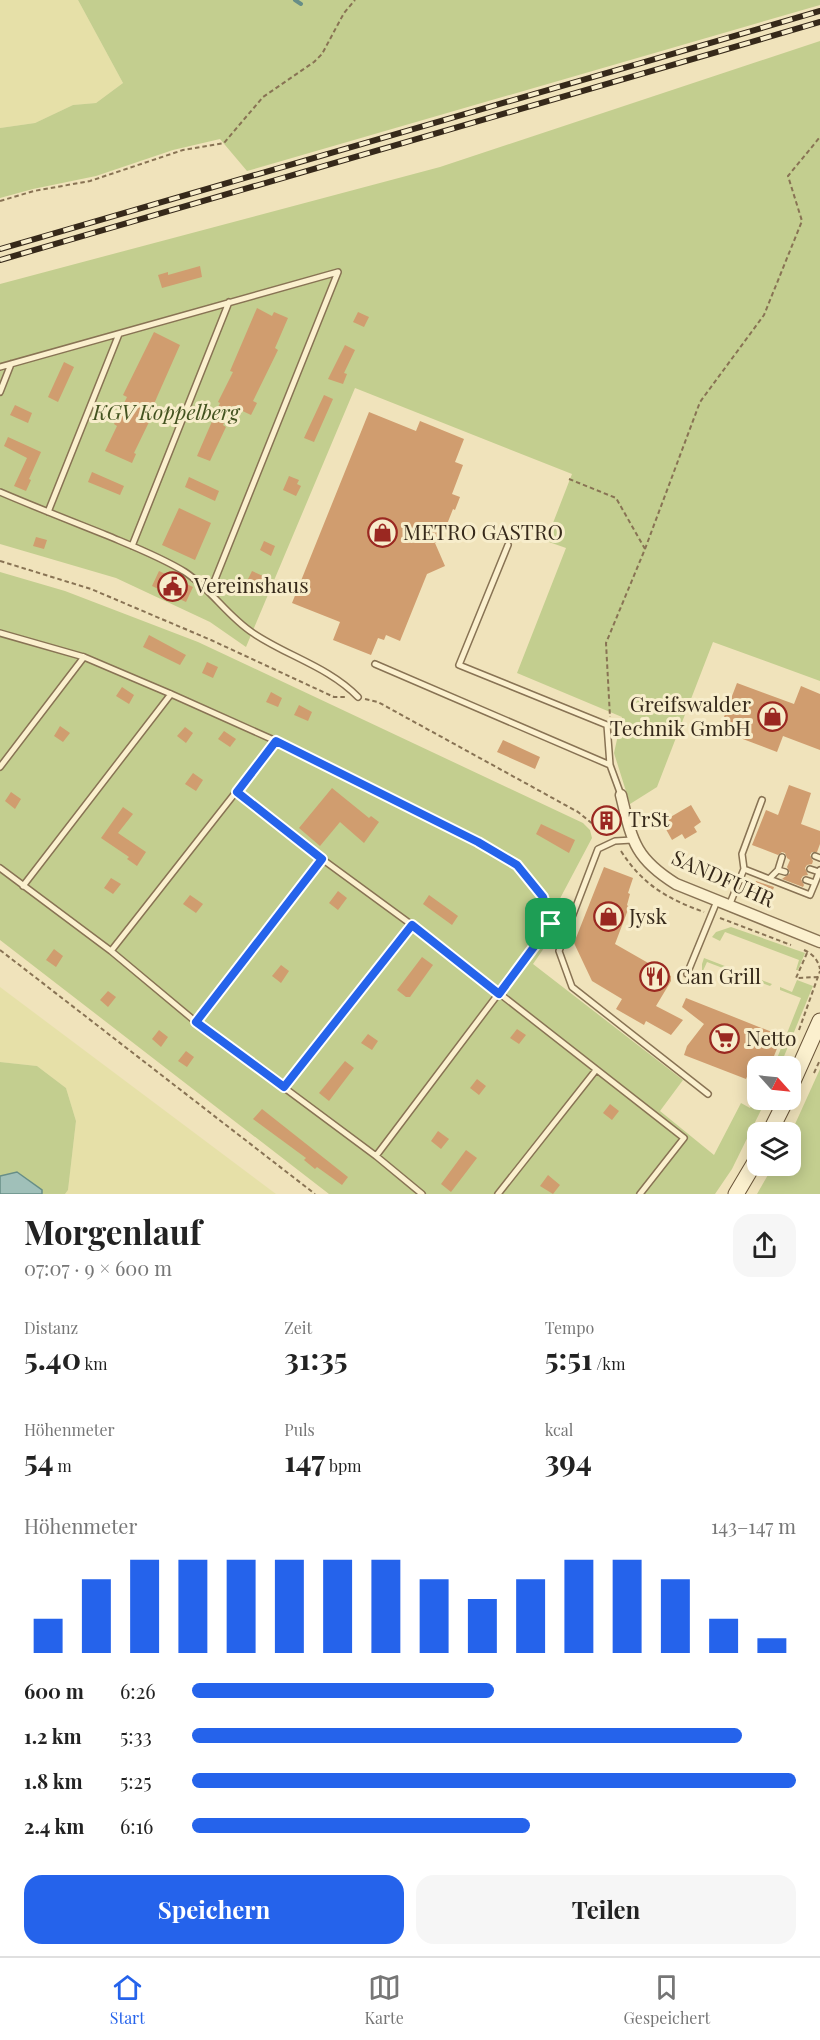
<!DOCTYPE html>
<html lang="de">
<head>
<meta charset="utf-8">
<style>
  body { margin:0; font-family:"Playfair Display",serif; background:#f6f6f6; color:#222; height:100vh; display:flex; flex-direction:column; font-size:22px; white-space:nowrap }
  * { box-sizing:border-box; margin:0 }
  p { font-size:20px; color:#767676 }
  .icon { flex:none; width:33px; height:33px; fill:none; stroke:currentColor; stroke-width:2; stroke-linecap:round; stroke-linejoin:round }
  .map { position:relative; height:1194px; overflow:hidden }
  .sheet { display:flex; flex-direction:column; background:#fff; flex:1 }
  .sheet>* { flex:none }
  .needle { width:39px; rotate:117deg }
  .fabs { position:absolute; left:747px; top:1056px; display:grid; gap:12px }
  .fabs a { display:grid; place-items:center; width:54px; height:54px; border-radius:12px; background:#fff; box-shadow:0 3px 15px #0003; font-size:30px }
  .pin { position:absolute; display:grid; place-items:center; width:51px; height:51px; color:#fff; margin:-26px; border-radius:12px; box-shadow:0 3px 9px #0006 }
  .round { display:grid; place-items:center; flex:none; width:63px; height:63px; border-radius:18px; background:#f6f6f6 }
  .headline { display:flex; align-items:center; justify-content:space-between; height:102px; padding:0 24px }
  h1 { font-size:33px; font-weight:700; line-height:45px }
  .metrics { display:grid; grid-template-columns:repeat(3,1fr); gap:9px; height:102px; padding:6px 24px }
  .metrics div { display:grid; align-content:center }
  .metrics b { font-size:30px; font-weight:700 }
  .metrics small { font-size:16px; font-weight:400 }
  .metrics p { font-size:16px }
  .chart { height:168px; padding:12px 24px }
  .chart p { display:flex; justify-content:space-between }
  .chart svg { width:100%; height:108px; margin-top:6px; stroke:#2563eb; stroke-width:6 }
  .primary-button { display:flex; gap:12px; margin-top:auto; padding:12px 24px }
  .primary-button a { flex:1; height:69px; border-radius:18px; background:#2563eb; color:#fff; font-size:24px; font-weight:700; line-height:69px; text-align:center }
  .primary-button a+a { background:#f6f6f6; color:#222 }
  ul { padding:0 24px; list-style:none; font-size:20px }
  li { display:grid; grid-template-columns:96px 72px 1fr; align-items:center; height:45px }
  li i { height:15px; border-radius:8px; background:#2563eb }
  .menu { display:flex; justify-content:space-around; align-items:center; height:84px; border-top:2px solid #e0e0e0; background:#fff; font-size:16px; color:#767676 }
  .menu a { display:grid; justify-items:center; gap:3px }
  .menu .selected { color:#2563eb }
  .map>svg:first-child { display:block }
  .farmland { fill:#e6e0a8 }
  .green { fill:#c3ce8f }
  .water { fill:#a0c0b9; stroke:#678e87; stroke-width:1.5 }
  .lines { fill:none; stroke-linecap:round; stroke-linejoin:round }
  .stream { stroke:#678e87; stroke-width:4 }
  .building { fill:#d09d6f }
  .lane-casing { stroke:#887354; stroke-width:8 }
  .street-casing { stroke:#887354; stroke-width:13 }
  .secondary-casing { stroke:#695438; stroke-width:17 }
  .path { stroke:#887354; stroke-width:2; stroke-dasharray:4.5 3; stroke-linecap:butt }
  .lane { stroke:#fbf0ce; stroke-width:5 }
  .street { stroke:#fbf0ce; stroke-width:10 }
  .secondary { stroke:#fbf0ce; stroke-width:15 }
  .rail-casing { stroke:#36291a; stroke-width:6 }
  .rail { stroke:#f7edcb; stroke-width:4; stroke-dasharray:11; stroke-linecap:butt }
  .route-casing { stroke:#fff; stroke-width:12 }
  .route { stroke:#2563eb; stroke-width:8 }
  .labels { text-anchor:middle; stroke-width:6; stroke-linejoin:round; paint-order:stroke }
  .park-label { font-size:21px; font-style:italic; fill:#435320; stroke:#f7edcb }
  .poi-label { font-size:21px; fill:#36291a; stroke:#f7edcb; text-anchor:start }
  .street-label { font-size:21px; fill:#36291a; stroke:#f7edcb }
</style>
</head>
<body>
<div class="map">
<svg width="820" height="1194" viewBox="0 0 820 1194">
  <rect width="100%" height="100%" fill="#f0e3bb"/>
  <path class="farmland" d="M0,0H78L123,83L96,103L73,105L35,123L0,128Z
    M0,987L276,1194H65L68,1190L76,1121L66,1088L37,1066L0,1062Z"/>
  <path class="green" d="M78,0H820V5L247,171L220,139L173,150L96,176L33,189L0,198V128L35,123L73,105L96,103L123,83Z
    M820,41V681L713,642L657,787L630,804L614,753L622,717L517,673L566,548L546,541L572,474L355,388L246,647L210,622L116,578L0,544V284L440,167Z
    M0,572L65,591L198,642L583,823L590,830L592,838L555,908L564,919L533,964L683,1080L660,1111L714,1155L741,1103L750,1108L757,1093L758,1100H766L732,1169L715,1194H329L0,940Z
    M731,927L805,953L798,970H796L799,960L725,932L720,941L712,937L716,932Z
    M704,958L772,984L770,986L707,962L702,973V964Z
    M797,980L813,986L780,1066H774L801,998L780,990V987L792,992Z
    M0,1062L37,1066L66,1088L76,1121L68,1190L65,1194H42V1190L17,1172L0,1176Z
    M820,1069V1194H757L773,1166H790L791,1133Z"/>
  <path class="water" d="M17,1172L42,1190V1194H0V1176Z"/>
  <g class="lines">
    <path class="stream" d="M295,0L301,4"/>
  </g>
  <path class="building" d="M200,266L202,277L162,288L158,275L168,272V275Z
    M257,308L272,316L274,312L288,318L275,348L278,350L253,401L257,403L251,415L232,406L223,425L226,427L210,461L197,456L220,403L218,402L233,372L230,371Z
    M358,312L369,317L364,327L353,322Z
    M154,332L180,345L157,397L147,421L149,422L134,453L136,454L132,463L105,451L117,426L114,424L127,397L123,395Z
    M345,345L355,350L344,373L347,374L343,384L328,379Z
    M64,362L74,367L58,402L48,397Z
    M324,395L333,399L314,442L304,438Z
    M15,405L32,413L28,423L10,415Z
    M369,412L416,431L420,421L464,439L455,462L463,465L452,494L460,497L455,510L453,509L442,537L443,540L435,543L445,566L427,574L400,641L386,635L384,640L378,638L371,655L333,640L340,622L292,603Z
    M8,437L41,452L29,479L31,480L26,491L14,486L27,458L4,446Z
    M92,472L124,486L120,495L88,482Z
    M289,476L299,480L297,484L301,486L296,496L283,490Z
    M189,477L219,491L215,501L185,487Z
    M179,508L211,523L195,560L162,545Z
    M36,537L47,540L44,549L33,546Z
    M264,541L275,546L271,556L260,550Z
    M159,571L193,587L186,602L152,586Z
    M252,571L263,576L259,586L247,581Z
    M149,635L186,655L180,665L143,647Z
    M207,662L218,667L213,678L202,673Z
    M737,683L794,704L801,686L820,694V750L783,736L777,752L719,730Z
    M122,687L134,695L129,704L116,696Z
    M271,692L282,698L278,707L266,702Z
    M299,705L312,712L308,721L294,715Z
    M60,726L70,733L63,742L54,736Z
    M185,727L193,733L186,743L177,736Z
    M224,731L236,739L230,747L218,739Z
    M503,740L540,757L535,769L497,752Z
    M193,773L203,780L196,791L185,784Z
    M789,785L811,793L801,824L820,831V844L817,852H812L810,855L813,861L812,864L807,865L805,868L808,875L803,876L801,879L804,885L803,887L782,879L790,873L787,867L790,860L787,858L785,853L782,852L778,855L752,845L766,810L778,815Z
    M332,788L369,818L371,816L379,822L364,843L340,822L320,846L299,828Z
    M11,792L21,799L15,809L5,801Z
    M691,805L701,822L694,827L697,832L685,839L682,834L672,840L662,822Z
    M123,807L133,814L118,833L146,852L137,866L127,859L129,857L101,838Z
    M541,824L575,840L569,853L536,834Z
    M604,867L633,878L628,893L630,894L627,905L629,907L615,944L671,976V981L656,1006L683,1020L671,1035L646,1021L644,1025L616,1009L622,999L592,981L574,943Z
    M111,878L121,884L113,894L104,888Z
    M756,881L774,887L770,898L752,892Z
    M338,891L347,898L338,910L329,903Z
    M190,895L203,904L196,913L183,904Z
    M429,895L458,916L452,925L423,904Z
    M54,949L63,956L56,967L46,960Z
    M422,957L433,965L410,997H406L397,990Z
    M281,965L289,971L281,983L272,976Z
    M108,991L116,997L108,1007L100,1000Z
    M686,998L782,1036L770,1066L752,1065L746,1079L684,1055L687,1046L704,1024L682,1007Z
    M517,1029L526,1035L519,1044L510,1038Z
    M159,1030L168,1037L161,1047L152,1039Z
    M368,1034L378,1041L372,1050L361,1043Z
    M186,1051L194,1057L187,1067L178,1061Z
    M345,1061L354,1068L329,1101L319,1093Z
    M477,1079L486,1086L479,1095L470,1088Z
    M610,1104L619,1111L612,1120L603,1113Z
    M262,1109L348,1177L342,1185L317,1167L315,1169L304,1160L306,1158L253,1119Z
    M438,1131L449,1139L441,1149L431,1141Z
    M466,1150L477,1158L451,1192L441,1184Z
    M548,1175L560,1185L553,1194L540,1186Z"/>
  <g class="lines">
    <defs>
      <path id="lane" d="M0,367L338,272L210,592
        M0,392L11,364
        M0,492C35,507 71,521 106,535C132,546 161,557 185,572C211,589 227,616 253,633C287,656 329,667 358,697
        M48,512L119,334
        M508,545L459,665L607,725L610,765L621,795
        M132,546L229,302
        M0,633L84,657L171,694L276,741L479,842L517,865L543,897L551,924L565,934
        M375,664L610,765
        M0,767L84,657
        M237,792L322,859L412,925L684,1138L640,1194
        M632,840L615,841L598,849L559,951L572,987L708,1094
        M815,856L820,858
        M0,868L111,951L196,1022L376,1156L422,1194
        M744,869L810,895L815,883
        M810,869L819,872
        M778,870L782,857
        M769,879L778,870L785,872
        M806,880L815,883L820,870
        M23,886L171,694
        M729,906L744,869L742,854L762,800
        M111,951L276,741
        M687,974L717,901
        M196,1022L322,859
        M283,1087L412,925
        M376,1156L551,924
        M498,1194L596,1070"/>
      <path id="street" d="M621,795C632,840 634,858 676,884L820,942"/>
      <path id="secondary" d="M790,1088L820,1021
        M770,1132L786,1100
        M736,1194L758,1157"/>
    </defs>
    <use href="#lane" class="lane-casing"/>
    <use href="#street" class="street-casing"/>
    <use href="#secondary" class="secondary-casing"/>
    <path class="path" d="M0,201L34,191L90,181L183,150L224,143L263,97L314,62L322,54L344,13L355,0
      M569,479L616,498L645,549L606,643L610,717
      M645,549L700,402L764,315L802,221L788,176L820,137
      M0,561L91,589L211,640L334,697H345
      M365,699L378,702L578,812L605,834
      M621,851C642,884 667,899 704,912
      M720,918L791,945
      M0,950L315,1194
      M804,950C813,954 818,960 820,969
      M807,953L796,978L819,977
      M799,1030L820,971
      M814,1073L820,1060
      M748,1146L756,1129"/>
    <use href="#lane" class="lane"/>
    <use href="#street" class="street"/>
    <use href="#secondary" class="secondary"/>
    <defs>
      <path id="rail" d="M0,249L820,11
        M0,260L820,22"/>
    </defs>
    <use href="#rail" class="rail-casing"/>
    <use href="#rail" class="rail"/>
  </g>
  <g class="lines">
    <defs>
      <path id="route" d="M276,741L478,842L517,865L543,897L551,924L499,994L412,925L284,1087L196,1022L322,859L237,792Z"/>
    </defs>
    <use href="#route" class="route-casing"/>
    <use href="#route" class="route"/>
  </g>
  <defs>
    <symbol id="shop-ring" viewBox="-11 -11 22 22"><circle r="9.5" fill="#f7edcb" stroke="#9a2821" stroke-width="1.5"/><path d="M-5-2.5h2.3a2.7 3.5 0 0 1 5.4 0H5L5.5 6h-11ZM-1.5-2.5h3a1.5 2.3 0 0 0-3 0Z" fill="#9a2821"/></symbol>
    <symbol id="civic-ring" viewBox="-11 -11 22 22"><circle r="9.5" fill="#f7edcb" stroke="#9a2821" stroke-width="1.5"/><path d="M-.6-6.5H3V-4.5H.6V-3L4-1V1h2V6H-6V1h2V-1L-.6-3ZM-1.2 2.5V6h2.4V2.5Z" fill="#9a2821"/></symbol>
    <symbol id="building-ring" viewBox="-11 -11 22 22"><circle r="9.5" fill="#f7edcb" stroke="#9a2821" stroke-width="1.5"/><path d="M-4-6H4V6H1V3H-1V6H-4ZM-2.5-4.3h1.7v1.8h-1.7ZM.8-4.3h1.7v1.8H.8ZM-2.5-1h1.7V.8h-1.7ZM.8-1h1.7V.8H.8Z" fill="#9a2821"/></symbol>
    <symbol id="restaurant-ring" viewBox="-11 -11 22 22"><circle r="9.5" fill="#f7edcb" stroke="#9a2821" stroke-width="1.5"/><path d="M-5-6h1v4h1v-4h1v4h1v-4h1v5L-1.5 .5V6h-2V.5L-5-1ZM5-6V6H3V1.5H1.5Q1.5-4 5-6Z" fill="#9a2821"/></symbol>
    <symbol id="supermarket-ring" viewBox="-11 -11 22 22"><circle r="9.5" fill="#f7edcb" stroke="#9a2821" stroke-width="1.5"/><path d="M-6-5.5h2.5l.6 2H6L4.5 2H-2.5L-4.4-4H-6ZM-1.5 3.2a1.3 1.3 0 1 0 .1 0ZM3 3.2a1.3 1.3 0 1 0 .1 0Z" fill="#9a2821"/></symbol>
  </defs>
  <g fill-rule="evenodd">
    <use href="#shop-ring" x="366" y="516" width="33" height="33"/>
    <use href="#civic-ring" x="156" y="570" width="33" height="33"/>
    <use href="#shop-ring" x="756" y="700" width="33" height="33"/>
    <use href="#building-ring" x="590" y="804" width="33" height="33"/>
    <use href="#shop-ring" x="592" y="900" width="33" height="33"/>
    <use href="#restaurant-ring" x="638" y="960" width="33" height="33"/>
    <use href="#supermarket-ring" x="708" y="1022" width="33" height="33"/>
  </g>
  <g class="labels">
    <g class="park-label">
      <text x="166" y="420">KGV Koppelberg</text>
    </g>
    <g class="poi-label">
      <text x="403" y="540">METRO GASTRO</text>
      <text x="194" y="593">Vereinshaus</text>
      <text x="751" y="712" text-anchor="end">Greifswalder<tspan x="751" dy="24">Technik GmbH</tspan></text>
      <text x="628" y="827">TrSt</text>
      <text x="629" y="924">Jysk</text>
      <text x="676" y="984">Can Grill</text>
      <text x="746" y="1046">Netto</text>
    </g>
    <g class="street-label">
      <text transform="translate(723 879) rotate(24)" y="7">SANDFUHR</text>
    </g>
  </g>
</svg>
<div class="fabs">
<a><svg class="needle" viewBox="-14 -14 28 28"><path d="M0-13l5 13h-10z" fill="#e53935"/><path d="M0 13l5-13h-10z" fill="#767676"/></svg></a>
<a><svg class="icon" aria-label="layers" viewBox="0 0 24 24"><path d="M12 4l9 5-9 5-9-5zM3 14l9 5 9-5"/></svg></a>
</div>
<div class="pin" style="left:551px;top:924px;background:#1e9e55"><svg class="icon" aria-label="arrive" viewBox="0 0 24 24"><path d="M6 21V4h12l-3 4 3 4H6"/></svg></div>
</div>
<section class="sheet">
<div class="headline"><div><h1>Morgenlauf</h1><p>07:07 · 9 × 600 m</p></div><a class="round"><svg class="icon" aria-label="share" viewBox="0 0 24 24"><path d="M12 15V3M7 8l5-5 5 5M5 13v7h14v-7"/></svg></a></div>
<div class="metrics">
<div><p>Distanz</p><b>5.40<small> km</small></b></div>
<div><p>Zeit</p><b>31:35</b></div>
<div><p>Tempo</p><b>5:51<small> /km</small></b></div>
</div>
<div class="metrics">
<div><p>Höhenmeter</p><b>54<small> m</small></b></div>
<div><p>Puls</p><b>147<small> bpm</small></b></div>
<div><p>kcal</p><b>394</b></div>
</div>
<div class="chart"><p><span>Höhenmeter</span>143–147 m</p>
<svg viewBox="0 0 160 44" preserveAspectRatio="none"><path d="M5 44V30M15 44V14M25 44V6M35 44V6M45 44V6M55 44V6M65 44V6M75 44V6M85 44V14M95 44V22M105 44V14M115 44V6M125 44V6M135 44V14M145 44V30M155 44V38"/></svg>
</div>
<ul>
<li><b>600 m</b>6:26<i style="width:50%"></i></li>
<li><b>1.2 km</b>5:33<i style="width:91%"></i></li>
<li><b>1.8 km</b>5:25<i style="width:100%"></i></li>
<li><b>2.4 km</b>6:16<i style="width:56%"></i></li>
</ul>
<div class="primary-button"><a>Speichern</a><a>Teilen</a></div>
</section>
<nav class="menu">
<a class="selected"><svg class="icon" aria-label="home" viewBox="0 0 24 24"><path d="M3 11l9-7 9 7M6 9v11h12V9"/></svg>Start</a>
<a><svg class="icon" aria-label="map" viewBox="0 0 24 24"><path d="M3 6l6-2 6 2 6-2v14l-6 2-6-2-6 2zM9 4v14M15 6v14"/></svg>Karte</a>
<a><svg class="icon" aria-label="saved" viewBox="0 0 24 24"><path d="M7 4h10v16l-5-4-5 4z"/></svg>Gespeichert</a>
</nav>
</body>
</html>
